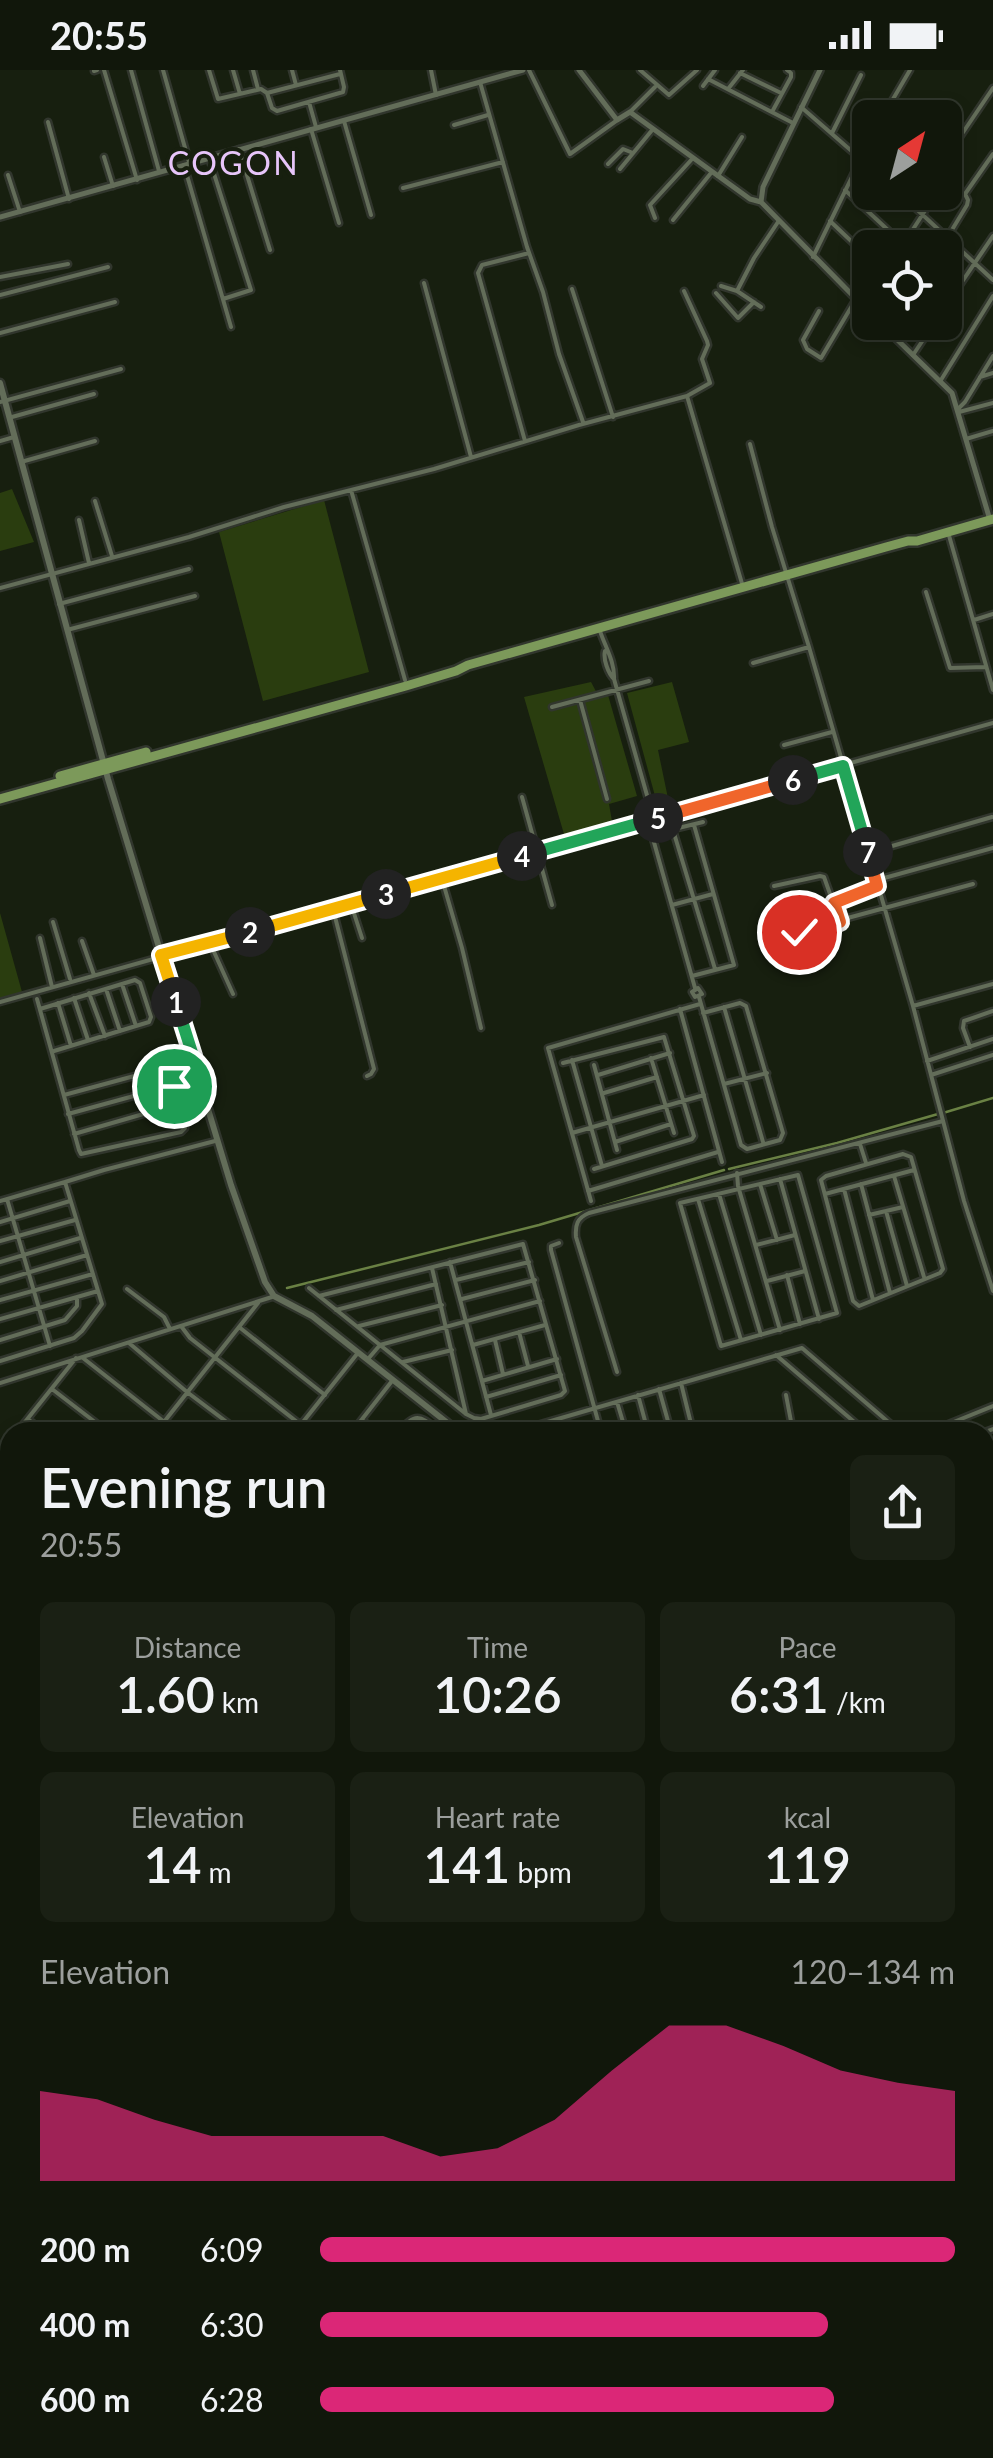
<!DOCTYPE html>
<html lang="en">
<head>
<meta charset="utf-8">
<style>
  body { margin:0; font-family:Lato,sans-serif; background:#1a2014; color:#f1f3f6; height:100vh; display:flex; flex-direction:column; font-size:38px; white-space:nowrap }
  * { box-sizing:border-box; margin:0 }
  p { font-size:32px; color:#9c9f9d }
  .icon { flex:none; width:55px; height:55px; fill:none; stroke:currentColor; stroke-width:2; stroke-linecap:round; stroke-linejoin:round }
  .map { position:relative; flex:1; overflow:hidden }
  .sheet { position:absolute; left:0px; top:1352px; width:995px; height:1038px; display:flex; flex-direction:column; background:#11170b; border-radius:30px 30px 0 0; box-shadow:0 5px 15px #0003,0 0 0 2px #30362c }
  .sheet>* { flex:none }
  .needle { width:65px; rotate:36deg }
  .tools { position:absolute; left:852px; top:30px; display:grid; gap:20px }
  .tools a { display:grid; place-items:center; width:110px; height:110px; border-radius:15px; background:#11170b; box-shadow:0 5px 15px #0003,0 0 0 2px #30362c; font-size:50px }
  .pin { position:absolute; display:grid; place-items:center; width:85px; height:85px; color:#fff; margin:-42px; border:5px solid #fff; border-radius:50%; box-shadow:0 2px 10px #0007 }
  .km { position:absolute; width:50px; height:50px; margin:-25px; border-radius:50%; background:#222; color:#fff; font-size:28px; line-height:50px; text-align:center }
  .round { display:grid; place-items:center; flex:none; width:105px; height:105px; border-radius:15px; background:#1a2014 }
  .overview { display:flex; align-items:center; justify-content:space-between; height:170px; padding:0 40px }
  h1 { font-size:55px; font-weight:600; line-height:75px }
  .figures { display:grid; grid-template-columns:repeat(3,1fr); gap:15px; height:170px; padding:10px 40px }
  .figures div { display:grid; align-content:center; border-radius:15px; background:#1a2014; text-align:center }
  .figures b { font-size:50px; font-weight:600 }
  .figures small { font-size:28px; font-weight:400 }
  .figures p { font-size:28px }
  .chart { height:280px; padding:20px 40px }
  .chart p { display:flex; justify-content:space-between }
  .chart svg { width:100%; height:180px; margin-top:10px; fill:#db2777; opacity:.7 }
  ul { padding:0 40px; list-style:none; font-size:32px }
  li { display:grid; grid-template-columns:160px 120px 1fr; align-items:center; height:75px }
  li i { height:25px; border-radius:12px; background:#db2777 }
  .status { display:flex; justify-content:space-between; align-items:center; height:70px; padding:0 50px; background:#11170b; direction:ltr }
  .status svg { height:28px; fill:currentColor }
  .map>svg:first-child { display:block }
  .green { fill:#2a3d0f }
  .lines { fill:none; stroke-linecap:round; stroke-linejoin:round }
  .stream { stroke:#6a8144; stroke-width:2.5 }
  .minor-casing { stroke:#31362d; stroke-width:9 }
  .tertiary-casing { stroke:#31362d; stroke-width:10 }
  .secondary-casing { stroke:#31362d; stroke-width:11 }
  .trunk-casing { stroke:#31362d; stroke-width:14 }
  .minor { stroke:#636d59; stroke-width:4 }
  .tertiary { stroke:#636d59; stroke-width:5 }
  .secondary { stroke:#636d59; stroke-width:6 }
  .trunk { stroke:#7c995a; stroke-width:9 }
  .split-1-casing { stroke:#fff; stroke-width:20 }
  .split-2-casing { stroke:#fff; stroke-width:20 }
  .split-3-casing { stroke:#fff; stroke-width:20 }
  .split-4-casing { stroke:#fff; stroke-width:20 }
  .split-5-casing { stroke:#fff; stroke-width:20 }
  .split-6-casing { stroke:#fff; stroke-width:20 }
  .split-7-casing { stroke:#fff; stroke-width:20 }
  .split-8-casing { stroke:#fff; stroke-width:20 }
  .split-1 { stroke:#22a559; stroke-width:12 }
  .split-2 { stroke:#f5b400; stroke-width:12 }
  .split-3 { stroke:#f5b400; stroke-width:12 }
  .split-4 { stroke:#f5b400; stroke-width:12 }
  .split-5 { stroke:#22a559; stroke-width:12 }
  .split-6 { stroke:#f0652b; stroke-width:12 }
  .split-7 { stroke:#22a559; stroke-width:12 }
  .split-8 { stroke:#f0652b; stroke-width:12 }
  .labels { text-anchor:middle; stroke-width:8; stroke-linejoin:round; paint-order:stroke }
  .quarter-label { font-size:32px; letter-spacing:2.5px; fill:#e7c5fa; stroke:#171f0f }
</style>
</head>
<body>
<div class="status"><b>20:55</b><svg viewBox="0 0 49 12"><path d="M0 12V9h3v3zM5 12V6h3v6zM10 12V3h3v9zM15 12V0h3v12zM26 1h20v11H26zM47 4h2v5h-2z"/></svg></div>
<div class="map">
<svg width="993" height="2388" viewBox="0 0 993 2388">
  <rect width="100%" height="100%" fill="#171f0f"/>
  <path class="green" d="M12,419L34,472L0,481V423Z
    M324,430L369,602L263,631L219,462Z
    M591,612L599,627L608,625L637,726L609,734L613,757L566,771L524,627Z
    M672,612L689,672L658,680L669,733L658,737L627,623Z
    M0,843L22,922L0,928Z"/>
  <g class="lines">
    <path class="stream" d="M943,1043L993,1028
      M729,1099L837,1073L938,1044
      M287,1218L539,1155L724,1100"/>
    <defs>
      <path id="minor" d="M104,0L137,110
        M131,0L159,101
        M163,0L189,92
        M209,0L218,29L261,19L267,23L272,38L277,41L343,22L344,17L340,0
        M233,0L240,24
        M253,0L258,19
        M292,0L296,15
        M431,0L436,25
        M529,0L570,84L616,51
        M640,0L669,25L697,0
        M94,1L97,0
        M740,3L781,23
        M708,9L793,53
        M480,12L527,177L543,222L559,284L583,352
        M703,16L715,0
        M728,19L743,0
        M267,23L340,4
        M309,32L316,57
        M801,37L870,97
        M630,42L655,17
        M772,42L791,7V3L787,0
        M882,48L910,0
        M344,51L371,145
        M48,52L69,129
        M454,55L488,45
        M311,59L339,153
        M832,63L861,5
        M239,79L270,180
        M104,87L113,116
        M209,88L251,220L223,229
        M945,89L993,18
        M608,94L623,79L633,83
        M184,95L231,257
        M620,99L653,59
        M8,105L20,142
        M718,106L742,67
        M403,118L503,92
        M845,120L903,174
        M898,122L993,210
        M655,148L650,135L693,88
        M673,150L711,103
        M830,151L870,189
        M901,178L937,122
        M941,178L967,135L968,130L965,124L993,84
        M813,187L870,70
        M0,207L68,194
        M424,213L471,387
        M721,216L737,221L761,237
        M572,219L613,347
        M684,221L707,271L708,275L702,289L710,313L687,326
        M737,221L754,188L778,152
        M716,223L738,248L754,232
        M0,225L108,197
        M862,236L870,224
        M945,237L993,166
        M819,241L803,270L807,279L821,288L856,229
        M0,263L115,232
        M913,285L935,252
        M980,307L993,303
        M941,310L993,226
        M0,332L121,299
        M958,339L965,332L993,286
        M959,342L993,333
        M12,347L94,324
        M966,369L993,361
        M0,371L14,367
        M525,371L478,203L482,195L529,183
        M750,374L772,457L809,577L913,936L964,1131L993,1221
        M21,392L95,371
        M351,420L405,610
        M95,431L112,486
        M79,450L89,493
        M948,462L993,620
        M0,518L189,467L284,437L434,399L579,355L687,326L743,517
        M926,522L950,598L985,597
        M59,534L189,499
        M974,550L993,544
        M599,558C604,575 615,591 614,609L654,750
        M67,560L195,526
        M605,581C603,589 608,603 614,609
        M753,593L809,577
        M580,630L607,729
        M552,637L649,611
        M784,675L832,662
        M522,727L552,835
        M648,751L695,918
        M673,760L715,899
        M666,761L703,752
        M868,783L992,747
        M442,809L462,878L481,958
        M877,810L993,778
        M774,816L820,806L824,807L840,852
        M835,832L877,817
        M351,834L362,868
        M672,835L713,824
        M333,839L374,999L371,1004L367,1006
        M53,852L70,909
        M40,868L52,917
        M774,868L973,814
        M82,871L94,905
        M210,873L233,924
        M692,906L734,895L694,755
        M122,914L136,956
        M698,918L702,924L695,927L692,922Z
        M106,919L120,961
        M89,923L105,966
        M699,927L741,1075L747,1079L780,1070L783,1063L746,936L740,933L703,943
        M74,928L88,970
        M37,929L79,1080L81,1084L181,1062L185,1058L178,1034L74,1064
        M0,932L993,653
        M58,933L71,976
        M913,936L993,914
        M724,937L763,1072
        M40,939L135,910L140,913L151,947L149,952L54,981
        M680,939L722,1092
        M970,977L963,958L964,951L993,941
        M651,988L674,1063
        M572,990L602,1096
        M927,991L993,969
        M563,993L664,967L694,1066L692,1069L594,1099
        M594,995L617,1080
        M598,1005L670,983
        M931,1005L993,985
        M724,1014L767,1003
        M604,1023L657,1007
        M64,1025L164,998L169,1003L178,1034
        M177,1032L205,1024
        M179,1036L203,1029
        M68,1044L174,1015
        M572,1063L704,1025
        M615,1072L671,1054
        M860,1074L866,1093
        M903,1084L911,1087L943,1199L940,1203L859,1236L853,1231L821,1110L826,1106Z
        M737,1103L738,1116L780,1260
        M798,1105L837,1243L721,1276L680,1133Z
        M894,1106L924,1207
        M780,1109L819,1249
        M65,1112L104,1100L215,1071
        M760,1114L777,1170
        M861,1114L890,1223
        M844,1119L873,1230
        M588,1121L718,1082
        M719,1124L761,1265
        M825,1124L914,1100
        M7,1129L50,1276
        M698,1129L741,1270
        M0,1131L65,1112L102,1234L82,1261L74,1268L0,1291
        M591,1131L548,978L700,934
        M886,1141L907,1216
        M869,1145L903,1137
        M0,1152L70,1131
        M0,1171L75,1150
        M559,1173L551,1176V1180L601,1362
        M756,1175L795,1165
        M0,1192L80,1168
        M450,1192L491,1345
        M432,1198L466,1344
        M787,1205L800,1254
        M456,1210L529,1192
        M0,1211L87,1185
        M767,1211L805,1201
        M309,1218L466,1344L474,1348L481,1349L561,1325L565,1321L523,1174L319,1226
        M127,1219L164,1247L170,1259
        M462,1229L535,1210
        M0,1230L93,1204
        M336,1240L436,1214
        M0,1249L98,1221
        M181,1256L190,1268L301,1355
        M359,1256L442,1235
        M239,1257L325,1325
        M519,1262L528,1296
        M0,1270L65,1250L77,1236V1228
        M495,1270L503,1304
        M129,1273L187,1322L240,1362
        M473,1275L545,1255
        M776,1285L866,1362
        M83,1288L177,1362
        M368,1289L380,1275L540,1231
        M403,1292L452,1280
        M617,1302L576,1167C575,1155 577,1148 589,1143L943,1051
        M482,1311L557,1289
        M0,1313L272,1227
        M681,1313L693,1362
        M52,1319L108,1362
        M659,1319L671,1362
        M638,1325L648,1362
        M786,1325L793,1362
        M486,1327L561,1305
        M617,1332L626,1362
        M29,1350L44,1362
        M362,1350L377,1362
        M17,1362L76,1288
        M156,1362L258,1233
        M295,1362L357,1284
        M352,1362L392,1311
        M399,1362C416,1340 421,1347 441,1362
        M513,1362L802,1278L900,1362
        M705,1362L717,1359L723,1362
        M929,1362L993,1336
        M985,1362L993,1359
        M0,1385L10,1372
        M985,1385L993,1382
        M985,1414L993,1410
        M6,1438L10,1433
        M985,1482L993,1488
        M985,1519L993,1526
        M985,1549L993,1562
        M0,1560L10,1548
        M0,1562L10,1570
        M0,1613L10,1621
        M985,1655L993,1651
        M0,1664L10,1671
        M985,1699L993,1695
        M985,1725L993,1721
        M0,1733L10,1721
        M985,1753L993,1749
        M985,1770L993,1766
        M0,1817L10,1804
        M0,1878L10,1865
        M0,1901L10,1910
        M530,2380L539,2388"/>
      <path id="tertiary" d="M579,0L617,50L630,42L750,129L761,132L870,243
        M761,132L763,117L820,0
        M0,147L523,0
        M879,252L952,323L990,450
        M985,1577L993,1575"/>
      <path id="secondary" d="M0,313L108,709L231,1115L265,1212L274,1226L312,1246L459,1362
        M985,1787L993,1793"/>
      <path id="trunk" d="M60,706L146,682
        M0,729L406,616L456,601L468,595L886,477L908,471H917L993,449"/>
    </defs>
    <use href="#minor" class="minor-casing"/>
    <use href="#tertiary" class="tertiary-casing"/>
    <use href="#secondary" class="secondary-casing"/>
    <use href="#trunk" class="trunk-casing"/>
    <use href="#minor" class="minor"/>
    <use href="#tertiary" class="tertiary"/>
    <use href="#secondary" class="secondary"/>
    <use href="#trunk" class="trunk"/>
  </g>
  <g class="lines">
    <defs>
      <path id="split-1" d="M174,1016L178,1032L205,1024L176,932"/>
      <path id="split-2" d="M176,932L161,885L250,862"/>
      <path id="split-3" d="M250,862L386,824"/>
      <path id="split-4" d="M386,824L522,786"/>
      <path id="split-5" d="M522,786L658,748"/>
      <path id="split-6" d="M658,748L793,710"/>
      <path id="split-7" d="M793,710L843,696L868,782"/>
      <path id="split-8" d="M799,862L840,852L834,833L877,816L868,782"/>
    </defs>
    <use href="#split-1" class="split-1-casing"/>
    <use href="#split-2" class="split-2-casing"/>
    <use href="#split-3" class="split-3-casing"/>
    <use href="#split-4" class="split-4-casing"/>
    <use href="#split-5" class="split-5-casing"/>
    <use href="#split-6" class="split-6-casing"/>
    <use href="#split-7" class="split-7-casing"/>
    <use href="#split-8" class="split-8-casing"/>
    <use href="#split-1" class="split-1"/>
    <use href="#split-2" class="split-2"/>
    <use href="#split-3" class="split-3"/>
    <use href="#split-4" class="split-4"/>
    <use href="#split-5" class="split-5"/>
    <use href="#split-6" class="split-6"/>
    <use href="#split-7" class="split-7"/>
    <use href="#split-8" class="split-8"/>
  </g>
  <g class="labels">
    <g class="quarter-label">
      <text x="234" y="105">COGON</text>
    </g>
  </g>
</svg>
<div class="tools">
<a><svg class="needle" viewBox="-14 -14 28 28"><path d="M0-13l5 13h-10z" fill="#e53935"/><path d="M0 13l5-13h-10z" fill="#9c9f9d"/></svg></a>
<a><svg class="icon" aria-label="locate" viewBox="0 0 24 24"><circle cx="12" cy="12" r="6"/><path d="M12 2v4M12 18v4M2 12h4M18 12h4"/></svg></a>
</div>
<div class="pin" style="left:174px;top:1016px;background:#1e9e55"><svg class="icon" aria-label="arrive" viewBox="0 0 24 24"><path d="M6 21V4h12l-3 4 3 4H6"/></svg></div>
<div class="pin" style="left:799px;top:862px;background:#d93025"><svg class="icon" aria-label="check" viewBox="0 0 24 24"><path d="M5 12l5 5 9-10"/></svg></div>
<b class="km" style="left:176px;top:932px">1</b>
<b class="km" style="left:250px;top:862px">2</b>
<b class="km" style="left:386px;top:824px">3</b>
<b class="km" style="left:522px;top:786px">4</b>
<b class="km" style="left:658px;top:748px">5</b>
<b class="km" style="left:793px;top:710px">6</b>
<b class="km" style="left:868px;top:782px">7</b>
<section class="sheet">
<div class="overview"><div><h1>Evening run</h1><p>20:55</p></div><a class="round"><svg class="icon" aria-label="share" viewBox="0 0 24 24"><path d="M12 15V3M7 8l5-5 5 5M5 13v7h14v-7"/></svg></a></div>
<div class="figures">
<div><p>Distance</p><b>1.60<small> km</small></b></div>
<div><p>Time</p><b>10:26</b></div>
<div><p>Pace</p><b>6:31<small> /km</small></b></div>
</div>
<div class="figures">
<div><p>Elevation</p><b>14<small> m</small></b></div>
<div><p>Heart rate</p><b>141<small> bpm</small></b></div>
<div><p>kcal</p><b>119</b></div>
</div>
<div class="chart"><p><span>Elevation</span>120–134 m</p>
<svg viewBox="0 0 160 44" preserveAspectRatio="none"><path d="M0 44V22L10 24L20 29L30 33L40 33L50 33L60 33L70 38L80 36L90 29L100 17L110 6L120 6L130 11L140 17L150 20L160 22V44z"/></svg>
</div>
<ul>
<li><b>200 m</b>6:09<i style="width:100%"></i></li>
<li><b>400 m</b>6:30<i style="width:80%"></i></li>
<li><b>600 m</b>6:28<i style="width:81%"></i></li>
</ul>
</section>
</div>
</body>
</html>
